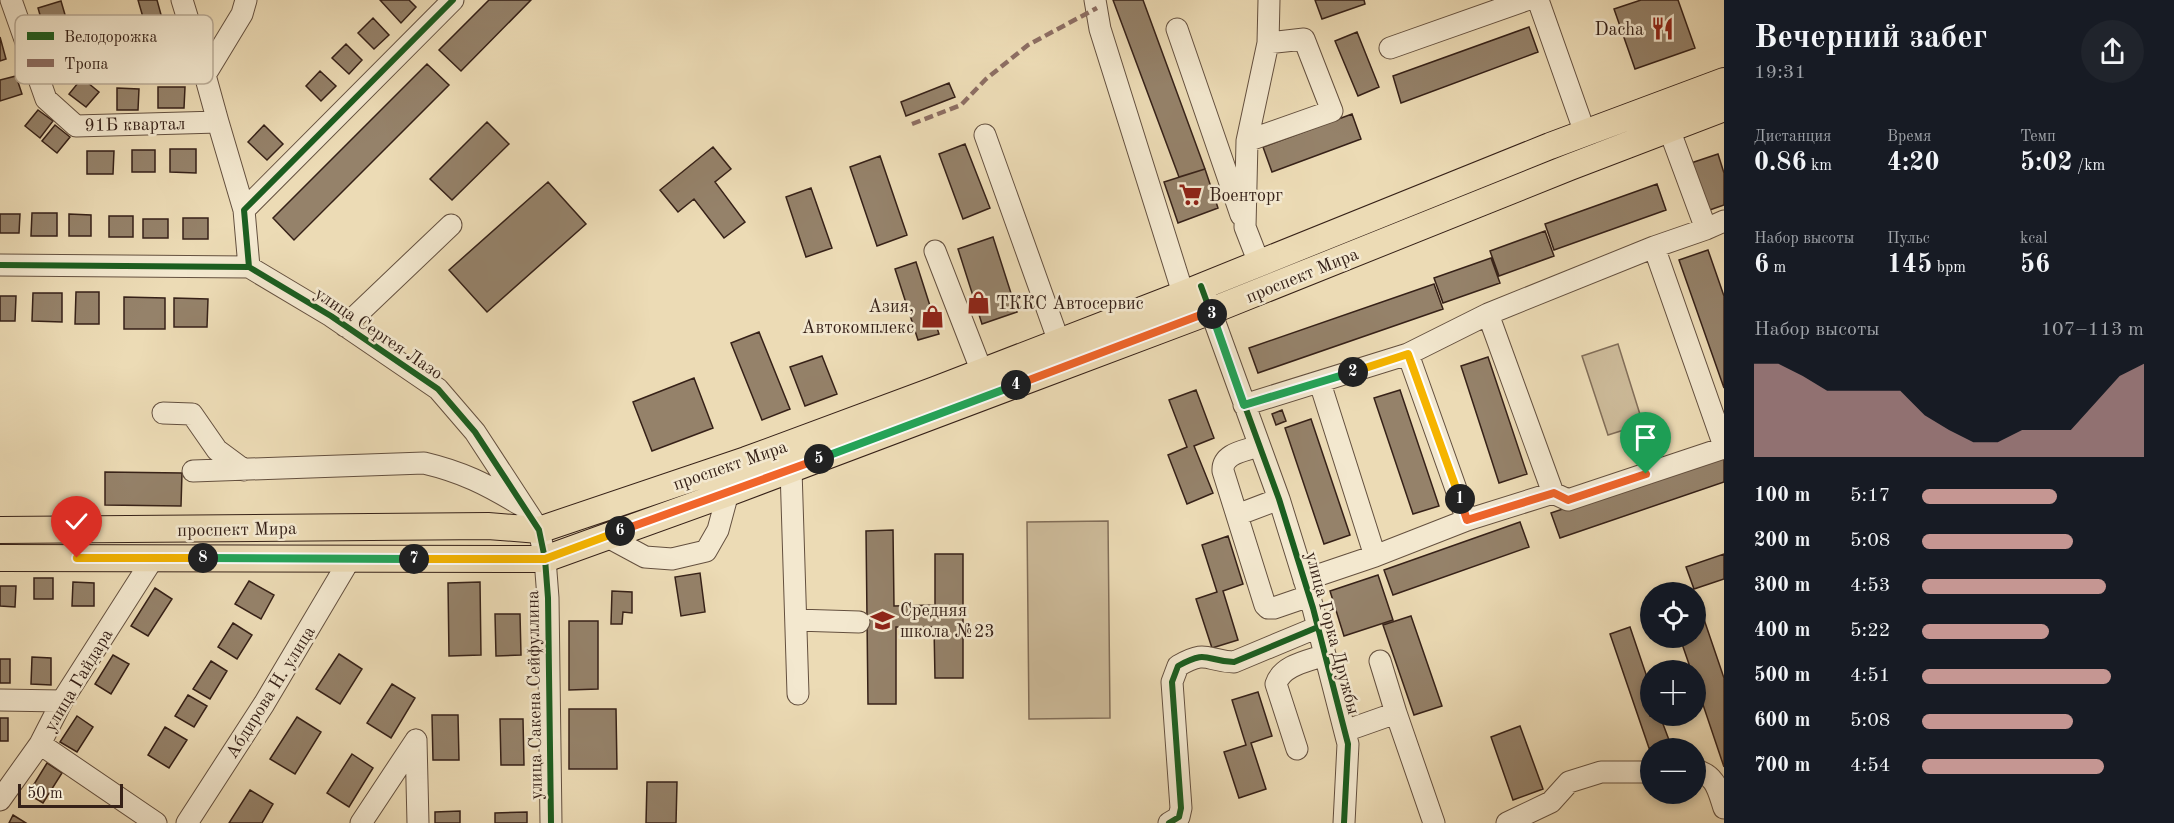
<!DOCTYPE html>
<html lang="ru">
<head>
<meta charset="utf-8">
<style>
  body { margin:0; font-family:"Old Standard TT",serif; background:#20242c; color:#f1f3f6; height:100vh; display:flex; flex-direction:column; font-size:22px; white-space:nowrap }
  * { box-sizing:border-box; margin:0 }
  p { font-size:20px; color:#9ea1a6 }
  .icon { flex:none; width:33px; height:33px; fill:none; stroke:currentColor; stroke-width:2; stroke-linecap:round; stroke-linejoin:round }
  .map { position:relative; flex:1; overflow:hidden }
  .panel { display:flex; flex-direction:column; background:#171b24; width:450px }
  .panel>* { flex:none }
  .tools { position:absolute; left:1640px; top:582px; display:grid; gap:12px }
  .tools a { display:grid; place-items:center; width:66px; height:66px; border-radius:50%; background:#171b24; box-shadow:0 3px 9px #0003; font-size:30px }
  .scale { position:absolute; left:18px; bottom:15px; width:105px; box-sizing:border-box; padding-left:6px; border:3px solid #362118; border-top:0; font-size:16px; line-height:21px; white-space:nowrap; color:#362118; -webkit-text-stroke:4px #f3e8cf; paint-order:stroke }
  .pin { position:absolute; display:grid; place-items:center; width:51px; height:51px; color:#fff; margin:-62px -26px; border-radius:50% 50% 50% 0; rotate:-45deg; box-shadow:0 0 6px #0007 }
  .pin .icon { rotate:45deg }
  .km { position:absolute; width:30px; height:30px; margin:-15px; border-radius:50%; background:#222; color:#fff; font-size:16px; line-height:30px; text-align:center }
  .round { display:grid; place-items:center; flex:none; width:63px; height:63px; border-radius:32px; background:#20242c }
  .headline { display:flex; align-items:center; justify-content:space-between; height:102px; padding:0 30px }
  h1 { font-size:33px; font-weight:700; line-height:45px }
  .figures { display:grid; grid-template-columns:repeat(3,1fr); gap:9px; height:102px; padding:6px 30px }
  .figures div { display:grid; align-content:center }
  .figures b { font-size:26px; font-weight:700 }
  .figures small { font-size:16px; font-weight:400 }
  .figures p { font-size:16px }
  .chart { height:168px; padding:12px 30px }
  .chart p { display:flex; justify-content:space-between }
  .chart svg { width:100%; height:108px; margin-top:6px; fill:#c59692; opacity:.7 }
  ul { padding:0 30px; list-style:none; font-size:20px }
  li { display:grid; grid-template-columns:96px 72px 1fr; align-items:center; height:45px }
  li i { height:15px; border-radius:8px; background:#c59692 }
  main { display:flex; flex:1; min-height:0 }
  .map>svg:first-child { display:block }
  .green { fill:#cdbb9a; stroke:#826e59; stroke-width:1.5 }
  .building { fill:#95826a; stroke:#362118; stroke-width:1.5 }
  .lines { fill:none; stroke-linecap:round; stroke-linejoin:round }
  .minor-casing { stroke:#64503f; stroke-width:23 }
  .major-casing { stroke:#362118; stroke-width:28 }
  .minor { stroke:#f3e8cf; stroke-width:21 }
  .major { stroke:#ecdbb5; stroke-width:26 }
  .quiet { stroke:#8d6e63; stroke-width:4.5; stroke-dasharray:9 4.5; stroke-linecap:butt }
  .cycleway-casing { stroke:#f3e8cf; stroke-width:10 }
  .cycleway { stroke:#1b5e20; stroke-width:6 }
  .split-1-casing { stroke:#fff; stroke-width:12 }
  .split-2-casing { stroke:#fff; stroke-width:12 }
  .split-3-casing { stroke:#fff; stroke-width:12 }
  .split-4-casing { stroke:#fff; stroke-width:12 }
  .split-5-casing { stroke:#fff; stroke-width:12 }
  .split-6-casing { stroke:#fff; stroke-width:12 }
  .split-7-casing { stroke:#fff; stroke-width:12 }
  .split-8-casing { stroke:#fff; stroke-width:12 }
  .split-9-casing { stroke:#fff; stroke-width:12 }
  .split-1 { stroke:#f0652b; stroke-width:8 }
  .split-2 { stroke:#f5b400; stroke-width:8 }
  .split-3 { stroke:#22a559; stroke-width:8 }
  .split-4 { stroke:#f0652b; stroke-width:8 }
  .split-5 { stroke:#22a559; stroke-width:8 }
  .split-6 { stroke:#f0652b; stroke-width:8 }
  .split-7 { stroke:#f5b400; stroke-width:8 }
  .split-8 { stroke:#22a559; stroke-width:8 }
  .split-9 { stroke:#f5b400; stroke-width:8 }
  .labels { text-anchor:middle; stroke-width:5; stroke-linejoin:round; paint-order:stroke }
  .poi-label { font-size:18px; fill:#362118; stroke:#f3e8cf; text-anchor:start }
  .street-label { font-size:18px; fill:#362118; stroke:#f3e8cf }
  .key { fill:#f3e8cf; stroke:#baac98; stroke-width:1.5 }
  .key-label { font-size:16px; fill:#362118 }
</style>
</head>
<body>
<main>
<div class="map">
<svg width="1724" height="823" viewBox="0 0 1724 823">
  <rect width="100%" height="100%" fill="#ecdbb5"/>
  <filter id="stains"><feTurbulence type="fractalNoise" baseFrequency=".00333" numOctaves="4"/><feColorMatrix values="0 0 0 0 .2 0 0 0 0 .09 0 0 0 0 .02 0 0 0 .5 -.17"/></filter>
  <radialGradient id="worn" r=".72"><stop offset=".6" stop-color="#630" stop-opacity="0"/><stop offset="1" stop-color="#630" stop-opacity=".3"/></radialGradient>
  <path class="green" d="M1618,344L1643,424L1608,435L1582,356Z
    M1108,521L1110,718L1029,719L1027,522Z"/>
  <path class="building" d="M138,0H157L166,33L149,38Z
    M380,0H409L416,7L401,23Z
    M489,0H531L461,71L439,50Z
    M1113,0H1143L1205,169L1179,177Z
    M1315,0H1364L1365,4L1322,19Z
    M1641,0H1678L1695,48L1635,69L1614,9Z
    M61,1L68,25L45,32L38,8Z
    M373,18L389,35L374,49L358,33Z
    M1529,27L1538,52L1401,103L1393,76Z
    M1357,32L1379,87L1358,96L1335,41Z
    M0,37L6,59L0,61Z
    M346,44L362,60L349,74L332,58Z
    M427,64L449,85L294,240L273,218Z
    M320,71L336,86L321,101L306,86Z
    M16,76L22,94L0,101V80Z
    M82,78L99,92L86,107L69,94Z
    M949,83L955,97L906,116L901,102Z
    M158,87H185L184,108H158Z
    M117,88L139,89L138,110H117Z
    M38,110L53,121L40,138L25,126Z
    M1352,114L1361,139L1272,172L1263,147Z
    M487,122L509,144L452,200L430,179Z
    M55,125L70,137L57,153L42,141Z
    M264,125L283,144L267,160L248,142Z
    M965,144L990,208L963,219L939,154Z
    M713,147L731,169L715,182L745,222L724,238L694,199L678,212L660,190Z
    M170,149H196V173L170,172Z
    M132,150H155V172H132Z
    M87,151H114L113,174H87Z
    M1718,154L1724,173V205L1704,212L1688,164Z
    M880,156L907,235L877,246L850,167Z
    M1205,169L1218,208L1178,223L1164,182Z
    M548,182L586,224L487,312L449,270Z
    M1657,184L1666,210L1554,250L1545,224Z
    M811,188L832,248L806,257L786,197Z
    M32,213H57V236H31Z
    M0,214H20L19,233H0Z
    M69,214L91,215V236H69Z
    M109,216H133V237H109Z
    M183,218H208V239H183Z
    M143,219H168V238H143Z
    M1545,231L1554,256L1499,276L1490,251Z
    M993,237L1017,312L982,324L958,249Z
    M1708,250L1724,296V388L1679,260Z
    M1491,258L1500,283L1443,303L1434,278Z
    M916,262L939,334L918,340L895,269Z
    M1434,284L1443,309L1258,373L1249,348Z
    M76,292H99V324H75Z
    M33,293H62V322L32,321Z
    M0,296H16L15,321H0Z
    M124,297L165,298V329H124Z
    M174,298L208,299L207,327H174Z
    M759,332L790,409L762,420L731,343Z
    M822,356L837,394L805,406L790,367Z
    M1488,357L1527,474L1499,483L1461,366Z
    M694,378L713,428L652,451L633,402Z
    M1196,390L1214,438L1194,446L1213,493L1187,504L1168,455L1187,447L1169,400Z
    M1400,390L1439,506L1413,514L1374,398Z
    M1282,410L1286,421L1276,425L1272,414Z
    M1311,419L1350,535L1324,544L1285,428Z
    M1724,454V482L1560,538L1551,513Z
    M105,472L182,473L181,506L105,505Z
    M1520,522L1529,547L1393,595L1384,570Z
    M893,530L894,606L935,605V554H963V678H935L934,627H896V704H868L866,531Z
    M1228,536L1243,584L1223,591L1238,640L1212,648L1196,599L1217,592L1202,545Z
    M1724,554V579L1694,589L1686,567Z
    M700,573L705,612L681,616L675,577Z
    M1378,575L1393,620L1344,636L1330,591Z
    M34,578H53V599H34Z
    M249,581L274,595L261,619L235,604Z
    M73,582L94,583V606H72Z
    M480,582L481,655L449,656L448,583Z
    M0,586H16L15,607L0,606Z
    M155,588L172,599L148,636L131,626Z
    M612,591L632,592V613L623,612L622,624H611Z
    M1695,593L1724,678V767L1695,681V670H1691L1680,638H1695Z
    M495,614H520L521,655L496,656Z
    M1411,616L1442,706L1414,715L1383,625Z
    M569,621H598V689L569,690Z
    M233,623L252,635L237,659L218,647Z
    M1630,627L1650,686V716H1660L1672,748H1650V751L1610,634Z
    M339,654L362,669L340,704L316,689Z
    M113,655L129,664L111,694L95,684Z
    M32,657L51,658V685L31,684Z
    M0,659H10V683H0Z
    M211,661L227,671L210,699L193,689Z
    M392,684L415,698L391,738L367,723Z
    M1258,692L1272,736L1251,743L1266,789L1239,798L1224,752L1246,745L1232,700Z
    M188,695L207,706L194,727L175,716Z
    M569,709H616L617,769H569Z
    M432,715H458L459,760H433Z
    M77,716L93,727L77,752L60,742Z
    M297,717L321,732L295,774L270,759Z
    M0,718H8V741H0Z
    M500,719H523L524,765H501Z
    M1520,726L1543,789L1513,800L1491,737Z
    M165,727L187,740L169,768L148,755Z
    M352,754L373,768L349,807L327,793Z
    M47,763L62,773L43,803L28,794Z
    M647,782H677L676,823H646Z
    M250,790L273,804L262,823H229Z
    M460,811V823H435V812Z
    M527,812V823H495V813Z
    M13,815L26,823H9Z"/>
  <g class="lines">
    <defs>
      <path id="minor" d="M11,0L46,99L76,126L218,122L205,75L242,14L246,0
        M182,0L205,75
        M1095,0L1100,29L1188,309
        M1538,0L1585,133
        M1177,29L1241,215
        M1390,48L1526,0
        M218,122L244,210
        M1669,129L1706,229
        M985,135L1059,342
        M1247,141L1332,111L1304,39L1268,43
        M1654,247L1706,229L1724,221
        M935,251L982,372
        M1259,263L1245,227L1247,141L1268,43L1269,0
        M0,265L249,267L244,210L453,0
        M249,267L331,316L438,389L475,432L539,530L545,559L548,598L551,823
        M1206,298L1279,499L1313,608L1348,744L1344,823
        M1488,314L1553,493
        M345,326L451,225
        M1408,354L1467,520
        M1320,383L1375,556
        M1244,405L1408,354L1488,314L1654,247L1724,446
        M163,413L192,414L217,450L244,470
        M1259,446C1245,451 1222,453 1223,471L1265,605L1268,608H1274L1309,596
        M791,469L798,694
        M193,471L424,463C462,472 486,484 519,504
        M1237,515L1279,499
        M606,536L645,557L672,559L706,551L718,530L728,493
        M1304,580L1375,556L1467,520L1553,493L1568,500L1724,448
        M796,620L859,622
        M0,700L62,701
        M1396,713L1434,823
        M1345,731L1396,713L1380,661
        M416,740L418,823
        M40,744L156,823
        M1297,749L1276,684C1282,665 1308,661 1325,655
        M1695,770C1716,775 1718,790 1724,808
        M0,800L40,744L62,701L154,557
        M187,823L264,704L350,559
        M361,823L416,740
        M1169,823L1179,817L1181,808L1172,682L1178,666C1208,649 1205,661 1234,662L1318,627
        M1507,823L1551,802L1569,782L1601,772H1650"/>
      <path id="major" d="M0,530L488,526L539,530L746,460L935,390L1183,294L1550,146L1724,81
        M0,558L545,559L728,493L1211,311L1570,167L1724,108"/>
    </defs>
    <use href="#minor" class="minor-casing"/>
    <use href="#major" class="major-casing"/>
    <use href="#minor" class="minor"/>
    <use href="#major" class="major"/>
    <path class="quiet" d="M912,124L961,105L986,79L1028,45L1097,8"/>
    <defs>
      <path id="cycleway" d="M0,265L249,267L244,210L453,0
        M249,267L331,316L438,389L475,432L539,530L545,559L548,598L551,823
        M1201,286L1279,499L1313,608L1348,744L1344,823
        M1169,823L1179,817L1181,808L1172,682L1178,666C1208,649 1205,661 1234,662L1318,627"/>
    </defs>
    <use href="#cycleway" class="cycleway-casing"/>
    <use href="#cycleway" class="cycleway"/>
  </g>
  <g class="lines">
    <defs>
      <path id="split-1" d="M1460,499L1467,520L1554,493L1568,500L1646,474"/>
      <path id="split-2" d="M1353,372L1408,354L1460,499"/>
      <path id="split-3" d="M1212,314L1244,405L1353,372"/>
      <path id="split-4" d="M1016,385L1211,311L1212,314"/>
      <path id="split-5" d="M819,459L1016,385"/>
      <path id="split-6" d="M620,531L819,459"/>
      <path id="split-7" d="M414,559H545L620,531"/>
      <path id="split-8" d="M203,558L414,559"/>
      <path id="split-9" d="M77,558H203"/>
    </defs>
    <use href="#split-1" class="split-1-casing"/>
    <use href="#split-2" class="split-2-casing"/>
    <use href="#split-3" class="split-3-casing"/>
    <use href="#split-4" class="split-4-casing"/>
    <use href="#split-5" class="split-5-casing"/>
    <use href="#split-6" class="split-6-casing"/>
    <use href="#split-7" class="split-7-casing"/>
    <use href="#split-8" class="split-8-casing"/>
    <use href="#split-9" class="split-9-casing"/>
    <use href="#split-1" class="split-1"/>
    <use href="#split-2" class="split-2"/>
    <use href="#split-3" class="split-3"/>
    <use href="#split-4" class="split-4"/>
    <use href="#split-5" class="split-5"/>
    <use href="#split-6" class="split-6"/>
    <use href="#split-7" class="split-7"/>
    <use href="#split-8" class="split-8"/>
    <use href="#split-9" class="split-9"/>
  </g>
  <defs>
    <symbol id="restaurant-bare" viewBox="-9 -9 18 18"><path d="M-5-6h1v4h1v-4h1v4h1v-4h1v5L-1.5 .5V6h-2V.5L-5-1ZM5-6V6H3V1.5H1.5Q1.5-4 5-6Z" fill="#8f2418" stroke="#f3e8cf" stroke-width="2.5" paint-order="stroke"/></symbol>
    <symbol id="supermarket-bare" viewBox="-9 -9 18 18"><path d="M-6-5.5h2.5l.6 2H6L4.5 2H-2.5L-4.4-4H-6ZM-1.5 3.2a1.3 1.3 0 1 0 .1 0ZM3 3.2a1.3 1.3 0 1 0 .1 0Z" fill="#8f2418" stroke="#f3e8cf" stroke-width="2.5" paint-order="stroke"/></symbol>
    <symbol id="shop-bare" viewBox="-9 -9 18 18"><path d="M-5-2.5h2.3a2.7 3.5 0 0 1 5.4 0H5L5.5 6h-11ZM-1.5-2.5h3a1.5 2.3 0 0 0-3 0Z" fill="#8f2418" stroke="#f3e8cf" stroke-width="2.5" paint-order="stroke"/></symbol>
    <symbol id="school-bare" viewBox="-9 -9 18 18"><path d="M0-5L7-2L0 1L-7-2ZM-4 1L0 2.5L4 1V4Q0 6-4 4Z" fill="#8f2418" stroke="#f3e8cf" stroke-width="2.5" paint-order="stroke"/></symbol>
  </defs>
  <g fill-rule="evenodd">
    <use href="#restaurant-bare" x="1646" y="12" width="33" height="33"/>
    <use href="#supermarket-bare" x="1174" y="178" width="33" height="33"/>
    <use href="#shop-bare" x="962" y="286" width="33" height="33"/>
    <use href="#shop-bare" x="916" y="300" width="33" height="33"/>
    <use href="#school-bare" x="866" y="604" width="33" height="33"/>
  </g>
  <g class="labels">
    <g class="poi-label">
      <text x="1644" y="35" text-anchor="end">Dacha</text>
      <text x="1209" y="201">Военторг</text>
      <text x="996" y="309">ТККС Автосервис</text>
      <text x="914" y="312" text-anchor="end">Азия,<tspan x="914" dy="21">Автокомплекс</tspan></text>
      <text x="900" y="616">Средняя<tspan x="900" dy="21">школа №23</tspan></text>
    </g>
    <g class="street-label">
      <text transform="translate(135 124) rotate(-1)" y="6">91Б квартал</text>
      <text transform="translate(1302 275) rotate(-22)" y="6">проспект Мира</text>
      <text transform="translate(379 333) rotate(34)" y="6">улица Сергея Лазо</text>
      <text transform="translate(730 465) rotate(-19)" y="6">проспект Мира</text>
      <text transform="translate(237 529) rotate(-1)" y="6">проспект Мира</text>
      <text transform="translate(1333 633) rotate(75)" y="6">улица Горка Дружбы</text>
      <text transform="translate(78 680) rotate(-59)" y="6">улица Гайдара</text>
      <text transform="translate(270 692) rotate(-58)" y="6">Абдирова Н. улица</text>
      <text transform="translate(534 695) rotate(-91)" y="6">улица Сакена Сейфуллина</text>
    </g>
  </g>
  <rect x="15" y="15" width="198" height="69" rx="9" class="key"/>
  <rect x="27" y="32" width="27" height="8" fill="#1b5e20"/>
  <rect x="27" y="59" width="27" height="8" fill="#8d6e63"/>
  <g class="key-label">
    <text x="64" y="42">Велодорожка</text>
    <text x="64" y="69">Тропа</text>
  </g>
  <rect width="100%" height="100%" filter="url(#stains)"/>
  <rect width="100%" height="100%" fill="url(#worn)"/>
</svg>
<div class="tools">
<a><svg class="icon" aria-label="locate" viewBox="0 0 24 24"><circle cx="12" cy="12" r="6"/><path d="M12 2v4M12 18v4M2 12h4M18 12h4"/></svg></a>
<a>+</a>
<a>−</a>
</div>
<div class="scale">50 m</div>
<div class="pin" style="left:1646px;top:474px;background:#1e9e55"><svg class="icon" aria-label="arrive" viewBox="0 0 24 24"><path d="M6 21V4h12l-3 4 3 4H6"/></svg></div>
<div class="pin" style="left:77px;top:558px;background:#d93025"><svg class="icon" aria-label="check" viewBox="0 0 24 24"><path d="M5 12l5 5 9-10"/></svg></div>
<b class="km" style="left:1460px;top:499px">1</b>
<b class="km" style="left:1353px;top:372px">2</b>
<b class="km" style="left:1212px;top:314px">3</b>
<b class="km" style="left:1016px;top:385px">4</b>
<b class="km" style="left:819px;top:459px">5</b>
<b class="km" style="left:620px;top:531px">6</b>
<b class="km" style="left:414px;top:559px">7</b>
<b class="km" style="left:203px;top:558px">8</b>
</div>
<section class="panel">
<div class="headline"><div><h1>Вечерний забег</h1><p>19:31</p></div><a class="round"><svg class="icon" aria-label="share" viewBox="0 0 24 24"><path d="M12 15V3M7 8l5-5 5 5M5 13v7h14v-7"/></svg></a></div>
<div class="figures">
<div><p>Дистанция</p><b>0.86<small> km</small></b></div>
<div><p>Время</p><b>4:20</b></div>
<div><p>Темп</p><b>5:02<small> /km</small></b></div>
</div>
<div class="figures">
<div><p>Набор высоты</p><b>6<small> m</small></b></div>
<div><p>Пульс</p><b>145<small> bpm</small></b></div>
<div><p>kcal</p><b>56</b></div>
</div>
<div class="chart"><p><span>Набор высоты</span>107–113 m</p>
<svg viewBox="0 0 160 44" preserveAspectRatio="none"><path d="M0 44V6L10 6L20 11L30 17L40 17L50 17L60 17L70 27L80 33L90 38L100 38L110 33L120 33L130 33L140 22L150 11L160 6V44z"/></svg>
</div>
<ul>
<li><b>100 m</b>5:17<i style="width:61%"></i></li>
<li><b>200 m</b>5:08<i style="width:68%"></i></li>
<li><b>300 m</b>4:53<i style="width:83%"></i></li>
<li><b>400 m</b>5:22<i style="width:57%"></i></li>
<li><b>500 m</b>4:51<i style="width:85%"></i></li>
<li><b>600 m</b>5:08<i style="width:68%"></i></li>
<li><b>700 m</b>4:54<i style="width:82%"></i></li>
</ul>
</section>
</main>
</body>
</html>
